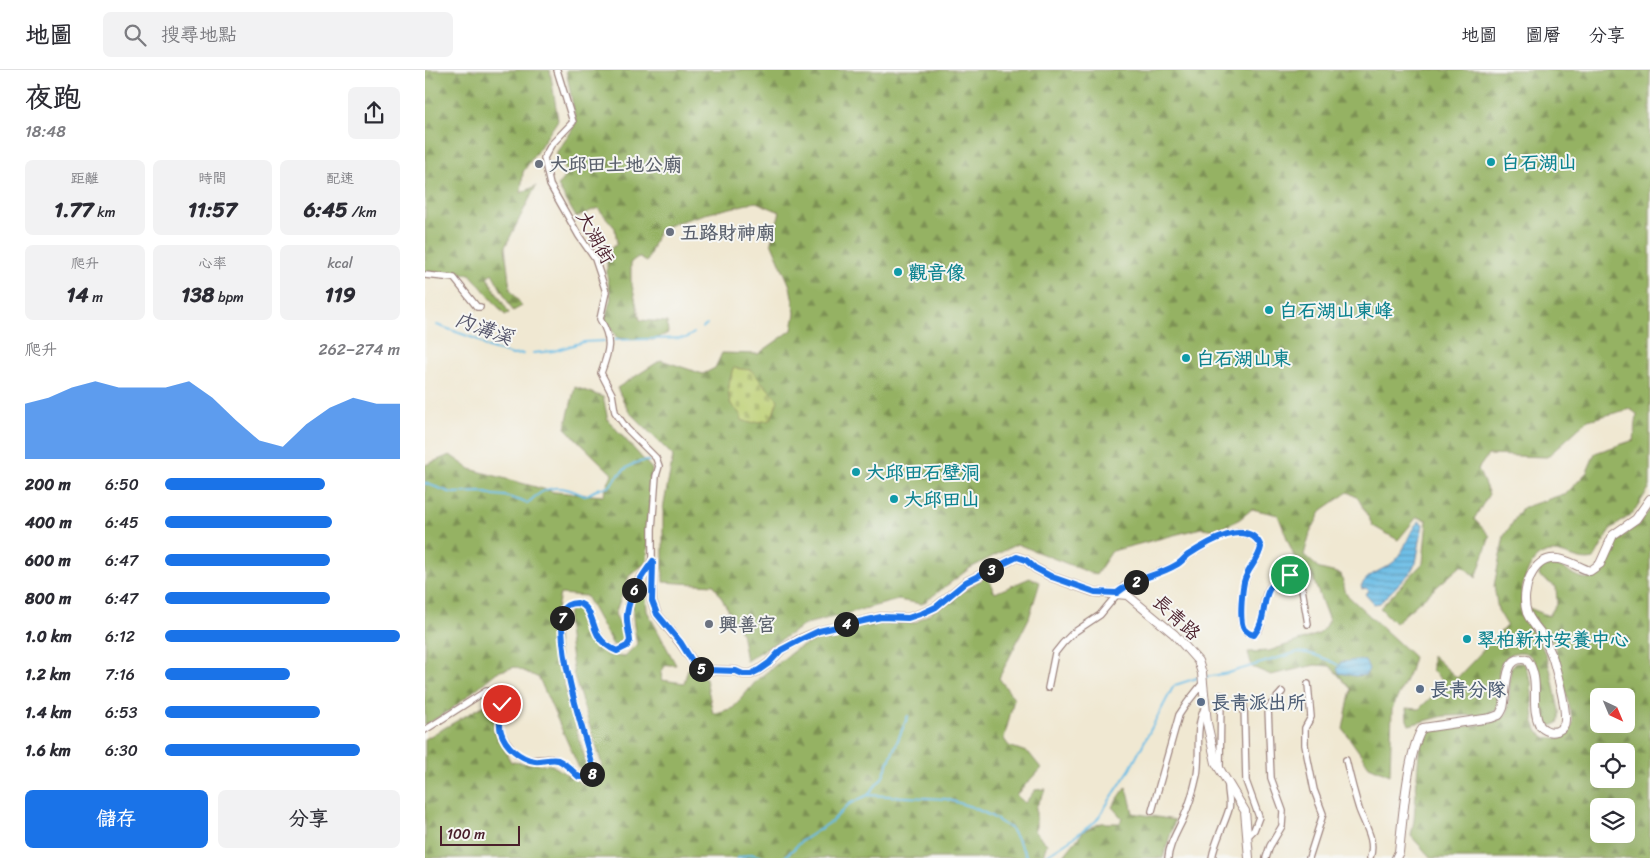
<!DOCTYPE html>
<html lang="zh-TW">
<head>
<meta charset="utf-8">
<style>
  body { margin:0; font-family:Sriracha,"LXGW WenKai TC",sans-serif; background:#f2f2f3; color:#2b2b33; height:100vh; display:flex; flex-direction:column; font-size:19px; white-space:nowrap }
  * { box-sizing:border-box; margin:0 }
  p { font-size:16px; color:#7c7c81 }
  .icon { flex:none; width:28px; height:28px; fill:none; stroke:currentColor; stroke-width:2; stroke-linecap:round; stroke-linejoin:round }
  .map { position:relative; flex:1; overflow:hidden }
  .panel { display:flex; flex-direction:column; background:#fff; width:425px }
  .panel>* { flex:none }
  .needle { width:32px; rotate:136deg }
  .fabs { position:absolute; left:1165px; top:618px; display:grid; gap:10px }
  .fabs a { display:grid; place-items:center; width:45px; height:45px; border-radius:8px; background:#fff; box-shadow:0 5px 20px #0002; font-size:25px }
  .scale { position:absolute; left:15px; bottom:12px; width:80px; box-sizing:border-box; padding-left:5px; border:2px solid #4a1f2b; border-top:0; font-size:14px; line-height:18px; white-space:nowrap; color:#4a1f2b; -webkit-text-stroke:4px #f6f6f2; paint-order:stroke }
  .pin { position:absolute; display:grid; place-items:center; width:42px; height:42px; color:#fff; margin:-21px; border:2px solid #fff; border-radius:50%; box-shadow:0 1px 5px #0007 }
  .km { position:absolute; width:25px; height:25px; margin:-12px; border-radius:50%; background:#222; color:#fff; font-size:14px; line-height:25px; text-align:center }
  .round { display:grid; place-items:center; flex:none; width:52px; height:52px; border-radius:8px; background:#f2f2f3 }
  .overview { display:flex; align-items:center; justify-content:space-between; height:85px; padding:0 25px }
  h1 { font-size:28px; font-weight:800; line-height:38px }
  .figures { display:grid; grid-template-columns:repeat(3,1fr); gap:8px; height:85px; padding:5px 25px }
  .figures div { display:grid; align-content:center; border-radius:8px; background:#f2f2f3; text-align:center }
  .figures b { font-size:21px; font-weight:800 }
  .figures small { font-size:14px; font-weight:400 }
  .figures p { font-size:14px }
  .chart { height:140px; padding:10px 25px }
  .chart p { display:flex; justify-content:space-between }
  .chart svg { width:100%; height:90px; margin-top:5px; fill:#1a73e8; opacity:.7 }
  .button { display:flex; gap:10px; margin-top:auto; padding:10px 25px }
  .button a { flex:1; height:58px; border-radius:8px; background:#1a73e8; color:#fff; font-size:20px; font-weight:800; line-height:58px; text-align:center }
  .button a+a { background:#f2f2f3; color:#2b2b33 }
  ul { padding:0 25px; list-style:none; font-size:16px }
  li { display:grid; grid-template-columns:80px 60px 1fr; align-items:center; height:38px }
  li i { height:12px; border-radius:6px; background:#1a73e8 }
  header { display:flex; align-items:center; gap:30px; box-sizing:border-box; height:70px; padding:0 25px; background:#fff; border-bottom:1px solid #e1e1e2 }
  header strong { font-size:24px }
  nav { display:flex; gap:28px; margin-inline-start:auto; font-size:18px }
  .search { width:350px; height:45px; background:#f2f2f3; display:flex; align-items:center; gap:12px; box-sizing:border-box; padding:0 18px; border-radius:8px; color:#7c7c81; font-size:19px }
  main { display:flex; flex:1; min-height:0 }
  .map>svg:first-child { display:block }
  .forest { fill:url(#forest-firs); stroke:#706848; fill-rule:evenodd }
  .cemetery { fill:url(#cemetery-stones); stroke:#83774e }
  .water { fill:url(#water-rules); stroke:#5a6e88 }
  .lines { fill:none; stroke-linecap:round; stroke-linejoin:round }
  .stream { stroke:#6bbde6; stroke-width:2 }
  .street-casing { stroke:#9d847e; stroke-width:8 }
  .secondary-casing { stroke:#9d847e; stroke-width:10 }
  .street { stroke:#fff; stroke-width:5.5 }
  .secondary { stroke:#fff; stroke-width:8 }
  .route-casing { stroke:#fff; stroke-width:10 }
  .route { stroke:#1a73e8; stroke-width:6 }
  .culture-dot { fill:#0f9aa8; stroke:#f6f6f2; stroke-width:2 }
  .worship-dot { fill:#6b7280; stroke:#f6f6f2; stroke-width:2 }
  .service-dot { fill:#5c6f8a; stroke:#f6f6f2; stroke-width:2 }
  .labels { text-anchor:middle; stroke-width:4; stroke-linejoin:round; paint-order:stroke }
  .culture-label { font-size:19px; font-weight:bold; fill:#0d838f; stroke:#f6f6f2; text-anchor:start }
  .worship-label { font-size:19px; font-weight:bold; fill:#5b616d; stroke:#f6f6f2; text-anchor:start }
  .street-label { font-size:19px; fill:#4a1f2b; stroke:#f6f6f2 }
  .service-label { font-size:19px; font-weight:bold; fill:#4e5e75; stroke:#f6f6f2; text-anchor:start }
  .water-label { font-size:20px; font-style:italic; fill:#56566c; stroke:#f6f6f2 }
</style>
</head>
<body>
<header>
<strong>地圖</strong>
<div class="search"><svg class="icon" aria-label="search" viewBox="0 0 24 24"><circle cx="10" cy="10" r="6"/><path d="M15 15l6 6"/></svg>搜尋地點</div>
<nav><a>地圖</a><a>圖層</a><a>分享</a></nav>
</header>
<main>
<section class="panel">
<div class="overview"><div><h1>夜跑</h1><p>18:48</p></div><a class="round"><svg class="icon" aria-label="share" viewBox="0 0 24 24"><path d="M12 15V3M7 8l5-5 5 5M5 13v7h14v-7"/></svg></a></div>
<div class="figures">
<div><p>距離</p><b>1.77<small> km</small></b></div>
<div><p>時間</p><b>11:57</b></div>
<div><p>配速</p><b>6:45<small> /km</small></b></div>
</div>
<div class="figures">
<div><p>爬升</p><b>14<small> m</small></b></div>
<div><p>心率</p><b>138<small> bpm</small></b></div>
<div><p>kcal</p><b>119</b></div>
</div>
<div class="chart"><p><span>爬升</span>262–274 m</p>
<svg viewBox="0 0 160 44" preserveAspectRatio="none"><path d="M0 44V17L10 14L20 9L30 6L40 9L50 9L60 9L70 6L80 14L90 25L100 35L110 38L120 27L130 19L140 14L150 17L160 17V44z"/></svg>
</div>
<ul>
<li><b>200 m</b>6:50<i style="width:68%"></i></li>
<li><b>400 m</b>6:45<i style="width:71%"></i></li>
<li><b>600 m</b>6:47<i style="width:70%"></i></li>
<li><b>800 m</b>6:47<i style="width:70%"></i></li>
<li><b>1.0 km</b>6:12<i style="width:100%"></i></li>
<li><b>1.2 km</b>7:16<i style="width:53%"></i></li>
<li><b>1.4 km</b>6:53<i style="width:66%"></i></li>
<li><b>1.6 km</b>6:30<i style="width:83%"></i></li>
</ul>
<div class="button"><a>儲存</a><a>分享</a></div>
</section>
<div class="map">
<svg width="1225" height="788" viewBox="0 0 1225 788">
  <defs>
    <pattern id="forest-firs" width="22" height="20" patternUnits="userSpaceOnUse" patternTransform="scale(1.25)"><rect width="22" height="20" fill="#95b264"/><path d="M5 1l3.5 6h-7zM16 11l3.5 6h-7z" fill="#7c9053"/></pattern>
    <pattern id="cemetery-stones" width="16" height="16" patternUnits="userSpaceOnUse" patternTransform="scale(1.25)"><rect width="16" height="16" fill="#bccf72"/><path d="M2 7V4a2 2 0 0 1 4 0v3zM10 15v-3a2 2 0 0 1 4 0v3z" fill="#a3b163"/></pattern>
    <pattern id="water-rules" width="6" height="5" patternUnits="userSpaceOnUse" patternTransform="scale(1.25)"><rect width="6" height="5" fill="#6bbde6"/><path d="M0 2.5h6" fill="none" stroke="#5a99bb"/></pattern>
  </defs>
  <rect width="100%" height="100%" fill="#f6f6f2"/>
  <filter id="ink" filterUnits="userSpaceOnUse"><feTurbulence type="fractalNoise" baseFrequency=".02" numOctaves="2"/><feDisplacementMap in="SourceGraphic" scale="10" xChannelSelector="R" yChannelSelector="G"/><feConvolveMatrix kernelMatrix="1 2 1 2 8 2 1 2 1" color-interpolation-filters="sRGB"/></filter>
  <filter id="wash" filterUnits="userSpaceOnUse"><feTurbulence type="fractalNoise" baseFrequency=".0096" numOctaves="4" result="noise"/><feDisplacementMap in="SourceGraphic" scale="20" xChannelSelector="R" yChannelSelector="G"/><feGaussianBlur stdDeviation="1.12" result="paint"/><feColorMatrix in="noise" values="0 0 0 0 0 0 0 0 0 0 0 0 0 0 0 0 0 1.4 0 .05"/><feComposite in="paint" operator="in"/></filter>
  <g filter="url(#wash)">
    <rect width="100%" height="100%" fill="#f0e8d2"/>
    <path class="forest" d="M0,0H125L133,50L98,102L96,123L111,116L80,177L85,219L97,236L88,241L67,203L62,207L84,243L80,245L45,204L0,202Z
      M141,0H1225V417L1207,444L1186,459L1169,489C1152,494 1134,476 1118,484C1110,487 1106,494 1103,501C1092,526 1095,543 1110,566C1113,570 1116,574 1118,579C1125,594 1128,611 1131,627C1133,636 1136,644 1133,653L1126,656C1108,645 1118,609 1109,591C1100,573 1074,585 1074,603C1073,614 1074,626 1074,638L1063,645L1019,646L984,655L982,650L981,638L994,639L1020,614L1007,600V585L1032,608L1082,555L1073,540L1069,516L1079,466L1097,438L1142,423L1162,402L1170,383L1209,370L1212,344L1205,339L1163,350L1122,387L1063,385L1053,399L1064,424L1049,449L1065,466L1051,508L1037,495L970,553L955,538L998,493L1002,450L992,447L973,470L948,456L933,428L923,422L897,440L885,463L879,485L895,499L916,504L921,524L989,587L985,601L967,639L965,705L944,696L918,659L926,619L905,596L890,595L846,605L827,597L823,582L844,581L894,564L904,551L885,500L870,489L853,445L827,439L815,449L793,460L776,458L687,481L671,505L592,474L545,498L497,534L473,530L381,554L321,591L316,562L289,515L238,512V439L248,386L204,342L192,318L236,290L278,304L290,298L297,283L333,284L367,260L370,243L365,216L346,172L355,142L331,132L280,144L250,153L234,160L222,192L213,187L206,192V211L215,250L242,252L243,263L228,270L192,268L180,249L186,228L182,205V182L192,174L190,158L173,138L151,147L133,116L143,104L131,83L144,65L151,52Z
      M150,317L178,327L183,350L227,399L222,492L204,506L190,544L200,565L194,575H188L161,526L135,524C122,573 149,650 163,699L154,698L114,608L90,597L72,602L24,641L0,655V395L25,385L45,399L129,422L178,426L187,404L140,358Z
      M1225,439V788H1006L986,766L989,750L995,667L1000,659C1015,658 1076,657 1082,643C1084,637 1085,605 1086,597L1091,593H1099L1106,611L1109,652L1113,662L1121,668H1137L1145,661L1148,652L1130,577L1118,560L1107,548L1104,538L1124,546L1132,533L1131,517L1114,506L1115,498C1134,488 1137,501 1154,507C1177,515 1187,490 1191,472L1216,452ZM1174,626H1201V654H1174ZM1174,681H1201V709H1174ZM1174,736H1201V764H1174Z
      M562,506L570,523L605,508L615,512L604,548L574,608L589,629L579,669L584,676L604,683L616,698L591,725L600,733L610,720L621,719L611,737V757L609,761L622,774L617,788H0V669L63,633L74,635L68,659L86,692L127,695L157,714L171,713L177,695L149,606L142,552L144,542L147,537L156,540L171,572L181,585L199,587L212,574C208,549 202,528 220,508L222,541L251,595H241L236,602L237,610L259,613L263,599L281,609L288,644L308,638L333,609L371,579L417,559L462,552L490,553Z
      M701,717L704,725L708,743L750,750L738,788H637L659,761L676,753H695L697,748L687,737Z"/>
    <path class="cemetery" d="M308,298L326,300L353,330L346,350L325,353L317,350C314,339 310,341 306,334C301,323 305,309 308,298Z"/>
    <path class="water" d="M994,451L998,454L991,493L984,504L955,533L949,534L940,524L944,521L941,518L937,519L936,516C944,502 958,501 970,491C981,480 983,462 994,451Z
      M934,590L940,591L944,599L941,605L930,606L914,603L912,599L916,592Z"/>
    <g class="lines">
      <path class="stream" d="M12,255L51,269L63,278L88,285L98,284
        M277,258L282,255
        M189,270L261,268L269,263
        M108,283L129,281L158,272L179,271
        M0,413L27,423L57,422L69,425L80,426L103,433C122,413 137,415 160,426L175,418L184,417C194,403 206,390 224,391
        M781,607L803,603L873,582C888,583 899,587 913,595
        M443,725L457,708L483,646
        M313,788L326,784L340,788
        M359,788L378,770L406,752L424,734L443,725L521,729L547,737L566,746L586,759L603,788
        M617,788L648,768L671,751L705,699L747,619L750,615L772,608"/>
    </g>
  </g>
  <g filter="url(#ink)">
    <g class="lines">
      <defs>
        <path id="street" d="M0,205L29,208L52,237H55
          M883,614L886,647L880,658V675L889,720L898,744L884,788
          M623,618L630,583L638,573L648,563L675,545L699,516L752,495L762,486L795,466L815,462L829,467L836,477C834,488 827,495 822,505C817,515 813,550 819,559C822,563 825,564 829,565C831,563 833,561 834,559C842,543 834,521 852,511C858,507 864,505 871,506L877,519L883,554
          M819,633L821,711L834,747L829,760L822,767
          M0,660L61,621L72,622C82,634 71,649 76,663C78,668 84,674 87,679C103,698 116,685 133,690C141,693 148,702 154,707H164L168,702V697C156,651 138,604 137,555C137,551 136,545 138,540C139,537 143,535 146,534C165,529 166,554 173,565C181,578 195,587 205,571L202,545L206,527L214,509L227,491V459L231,406L234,396L231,388L202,359L190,342L187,324L176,303C184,281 188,270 175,249L181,222L170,189L154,166L125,115L119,88L126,75L148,52L132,0
          M921,690C925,707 929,723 934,739C940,756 951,770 945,788
          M795,698L796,625
          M727,741L754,645L762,633L777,614
          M743,788C744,774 752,762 758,749C764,736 769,719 772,705C776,681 769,659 780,637
          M787,788C790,771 799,756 804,739C806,732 802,721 803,712
          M841,788L845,776L857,756L858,741L846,708L843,638L857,622"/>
        <path id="secondary" d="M227,491V531L232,544L255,573L269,593L276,599L282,600L311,601L318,604H326L334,600L344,593L356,580L375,569L394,561L455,547L483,548L498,543L511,537L541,512L592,487L601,490L610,498L627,507L669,522L702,525L749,564L773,591L777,603L782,653L791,693L820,741L824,788
          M971,788L974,782C977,755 983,677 998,658L1066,648L1074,645C1076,643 1077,640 1078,638C1082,625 1077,582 1102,590C1117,610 1104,635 1115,656C1120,661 1125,663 1132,661C1137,659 1140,655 1140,650C1141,636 1132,603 1128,589C1125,580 1120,570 1115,562C1110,556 1105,550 1102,543C1095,522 1107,485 1133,489C1144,490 1155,498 1165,501L1175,494L1188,465L1211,449L1225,429"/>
      </defs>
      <use href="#street" class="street-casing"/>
      <use href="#secondary" class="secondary-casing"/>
      <use href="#street" class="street"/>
      <use href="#secondary" class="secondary"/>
    </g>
  </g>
  <g class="lines" filter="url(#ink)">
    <defs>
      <path id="route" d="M77,634C76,643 73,653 76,662C80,676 95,689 110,691C117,692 126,688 133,690C141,693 148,702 154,707H164L168,702V697C156,652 139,605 137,558C137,553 136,547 137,543C138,536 145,533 152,533C167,535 167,557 174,567C178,573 185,578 192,581L202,576L205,571C204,562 201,552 202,544C205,523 216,507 228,491L227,531L232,544L256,573L269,594L276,599L282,600L311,601L318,604H326L334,600L344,593L356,580L375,570L394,561L456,547L483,548L498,543L511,537L541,512L592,487L601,490L610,498L627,507L670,522L692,523C709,508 733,506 751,495C756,493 759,488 763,485C780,474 824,446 836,477C834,490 822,499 819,512C817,522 814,552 819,559C822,563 825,564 829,565C847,544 829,515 865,505"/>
    </defs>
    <use href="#route" class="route-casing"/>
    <use href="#route" class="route"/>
  </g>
  <g class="culture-dot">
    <circle cx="1066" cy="92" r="5"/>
    <circle cx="473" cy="202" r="5"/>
    <circle cx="844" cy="240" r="5"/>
    <circle cx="761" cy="288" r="5"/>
    <circle cx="431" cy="402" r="5"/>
    <circle cx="469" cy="429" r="5"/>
    <circle cx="1042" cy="569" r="5"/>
  </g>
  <g class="worship-dot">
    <circle cx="114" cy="94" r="5"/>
    <circle cx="245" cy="162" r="5"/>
    <circle cx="284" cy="554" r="5"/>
  </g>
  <g class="service-dot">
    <circle cx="995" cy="619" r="5"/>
    <circle cx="776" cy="632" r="5"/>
  </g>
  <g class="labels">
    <g class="culture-label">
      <text x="1076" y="99">白石湖山</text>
      <text x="483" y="209">觀音像</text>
      <text x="854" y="247">白石湖山東峰</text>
      <text x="771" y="295">白石湖山東</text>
      <text x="441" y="409">大邱田石壁洞</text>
      <text x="479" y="436">大邱田山</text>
      <text x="1052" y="576">翠柏新村安養中心</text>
    </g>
    <g class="worship-label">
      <text x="124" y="101">大邱田土地公廟</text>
      <text x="255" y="169">五路財神廟</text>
      <text x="294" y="561">興善宮</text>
    </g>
    <g class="street-label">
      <text transform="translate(171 167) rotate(61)" y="7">大湖街</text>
      <text transform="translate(752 547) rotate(43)" y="7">長青路</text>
    </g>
    <g class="service-label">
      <text x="1005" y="626">長青分隊</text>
      <text x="786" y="639">長青派出所</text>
    </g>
    <g class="water-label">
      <text transform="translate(59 258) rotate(20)" y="7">內溝溪</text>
    </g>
  </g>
</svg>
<div class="fabs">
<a><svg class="needle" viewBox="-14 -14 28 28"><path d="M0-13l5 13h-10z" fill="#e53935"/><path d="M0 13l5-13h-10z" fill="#7c7c81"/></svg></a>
<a><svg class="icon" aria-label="locate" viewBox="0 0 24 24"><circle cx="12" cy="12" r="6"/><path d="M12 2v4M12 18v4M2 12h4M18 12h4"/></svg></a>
<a><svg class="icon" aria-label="layers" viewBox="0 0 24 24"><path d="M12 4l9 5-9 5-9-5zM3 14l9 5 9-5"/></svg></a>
</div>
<div class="scale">100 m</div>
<div class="pin" style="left:865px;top:505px;background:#1e9e55"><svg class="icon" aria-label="arrive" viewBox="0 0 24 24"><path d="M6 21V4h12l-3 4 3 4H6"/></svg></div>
<div class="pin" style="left:77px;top:634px;background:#d93025"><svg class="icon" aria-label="check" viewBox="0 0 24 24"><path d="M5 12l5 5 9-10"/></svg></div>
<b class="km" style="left:711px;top:512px">2</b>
<b class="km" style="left:566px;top:500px">3</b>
<b class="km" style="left:421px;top:554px">4</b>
<b class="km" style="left:276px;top:599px">5</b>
<b class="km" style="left:209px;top:520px">6</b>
<b class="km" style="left:137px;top:548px">7</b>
<b class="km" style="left:167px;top:704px">8</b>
</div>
</main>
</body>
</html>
